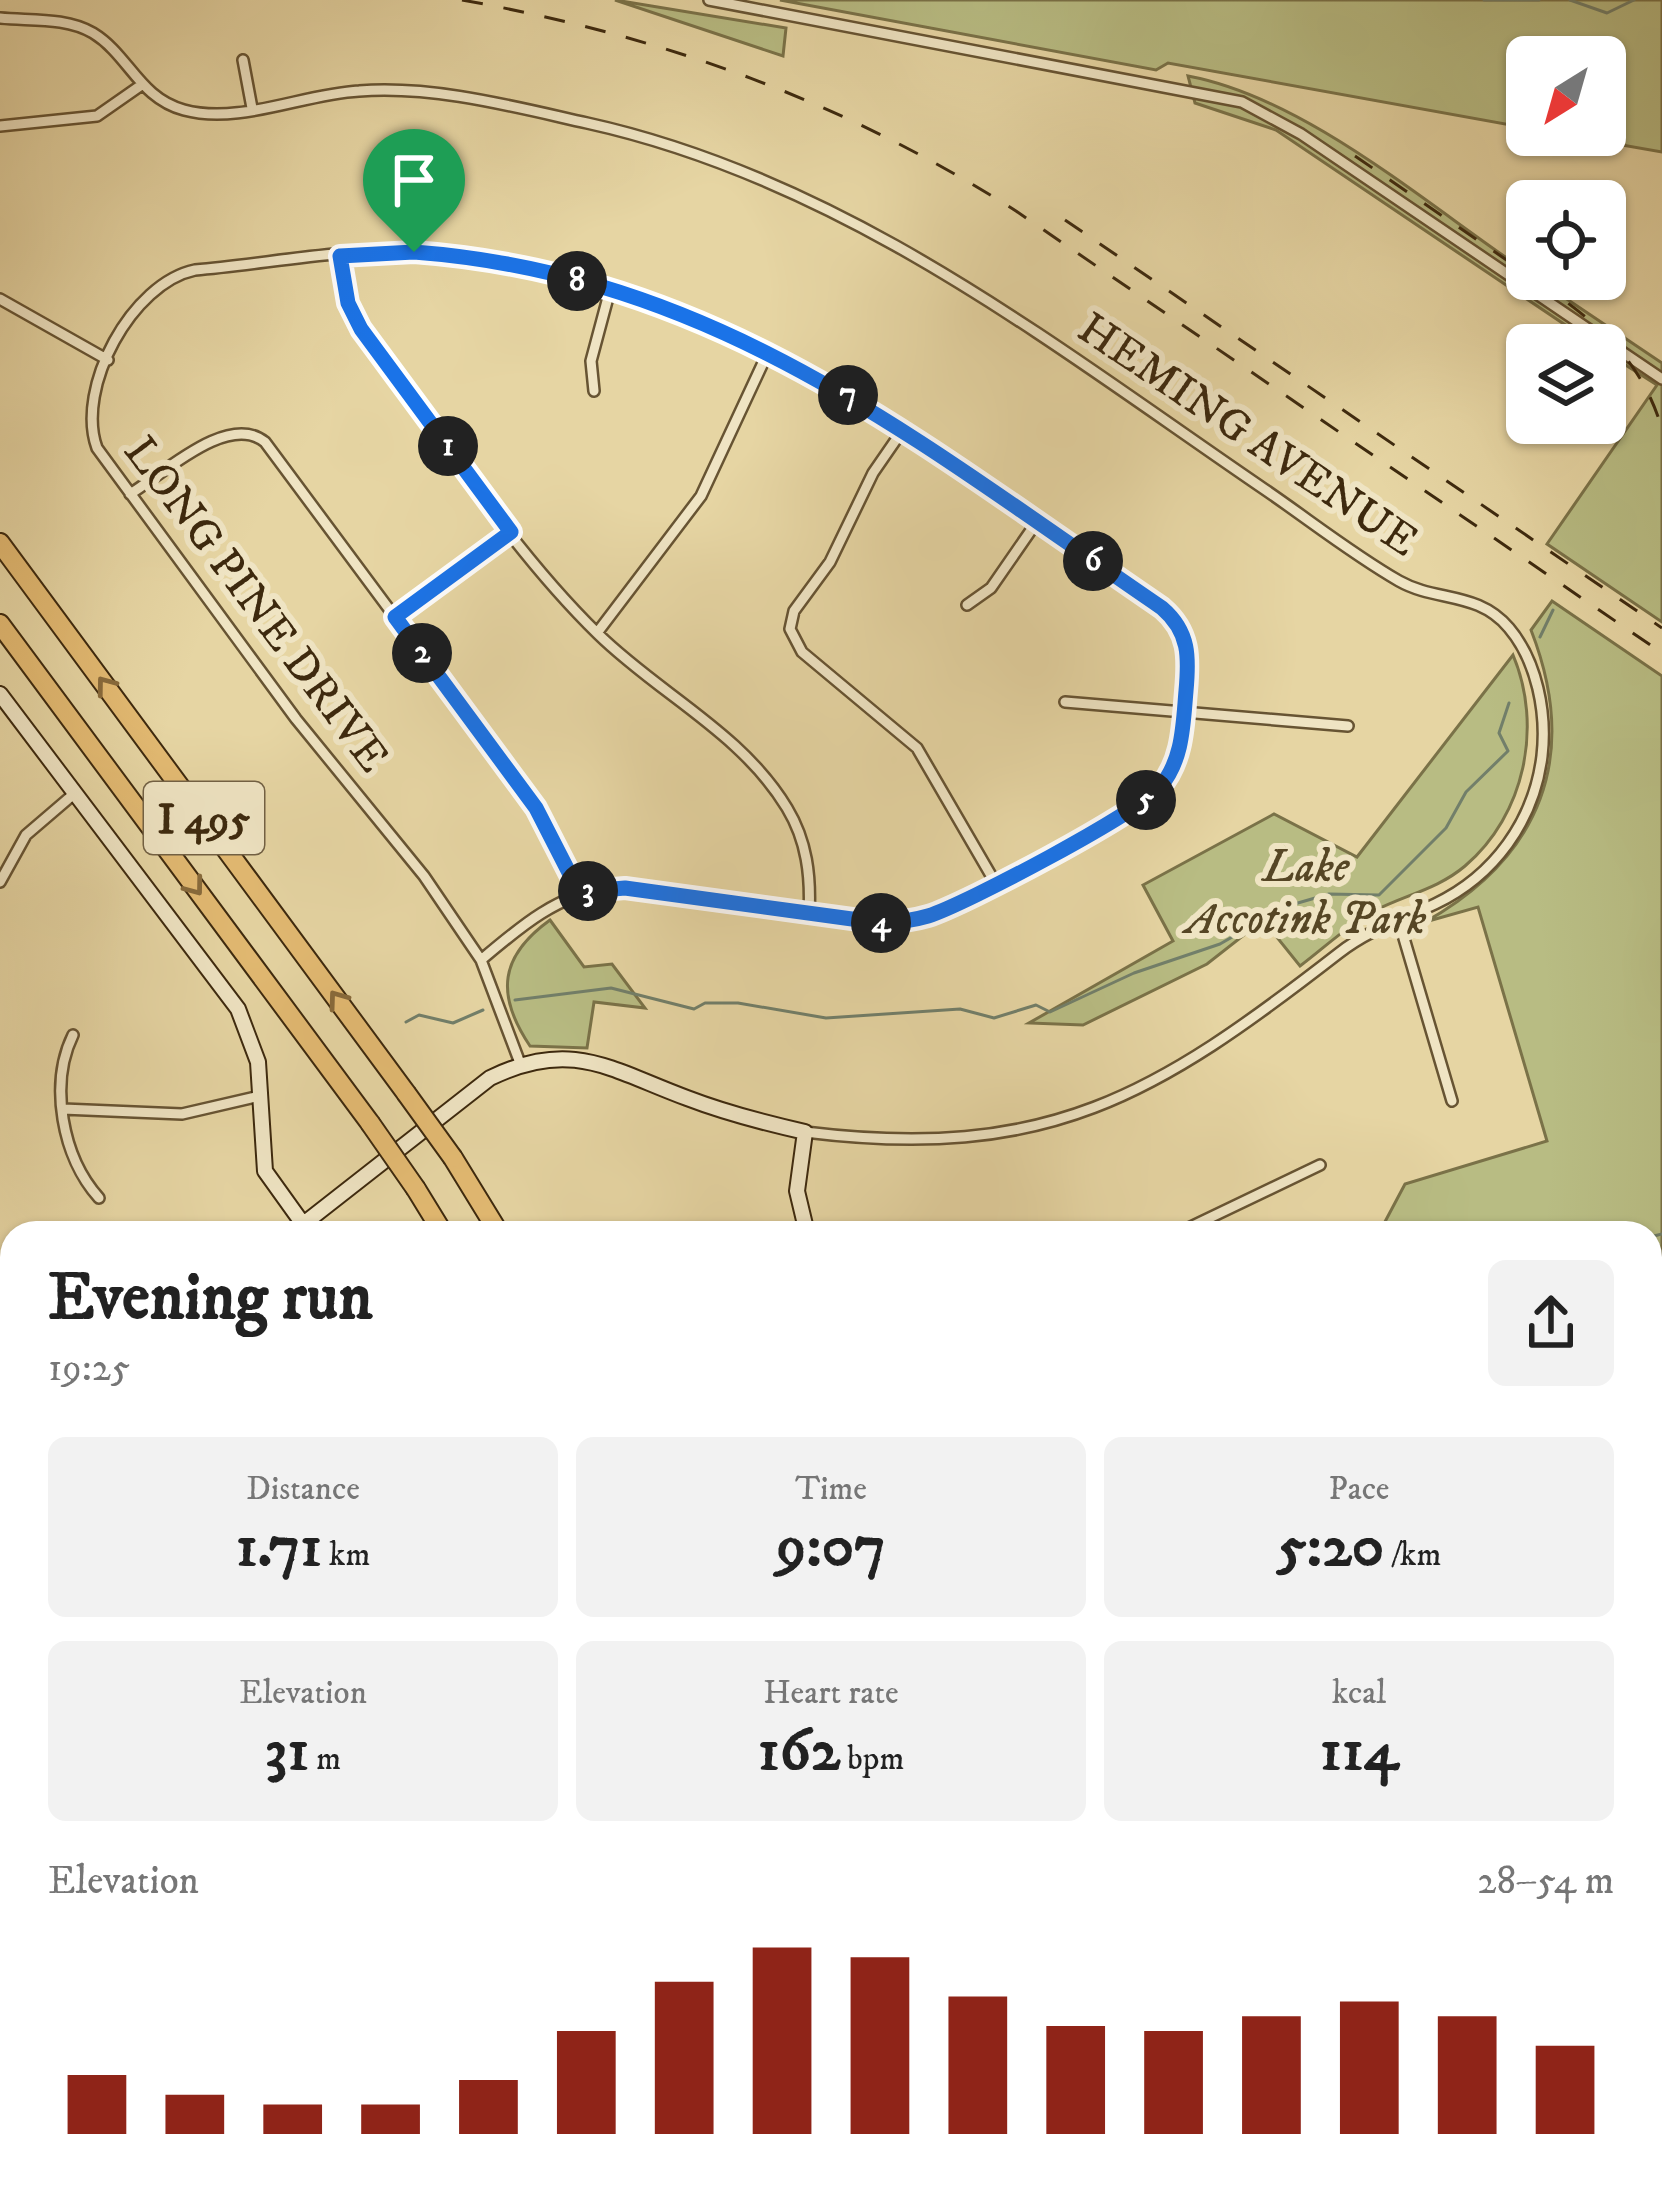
<!DOCTYPE html>
<html lang="en">
<head>
<meta charset="utf-8">
<style>
  body { margin:0; font-family:"IM FELL DW Pica",serif; background:#f2f2f2; color:#222; height:100vh; display:flex; flex-direction:column; font-size:45px; white-space:nowrap }
  * { box-sizing:border-box; margin:0 }
  p { font-size:39px; color:#767676 }
  .icon { flex:none; width:66px; height:66px; fill:none; stroke:currentColor; stroke-width:2; stroke-linecap:round; stroke-linejoin:round }
  .map { position:relative; flex:1; overflow:hidden }
  .sheet { position:absolute; left:0px; top:1221px; width:1662px; height:972px; display:flex; flex-direction:column; background:#fff; border-radius:36px 36px 0 0; box-shadow:0 3px 9px #0004 }
  .sheet>* { flex:none }
  .needle { width:78px; rotate:217deg }
  .buttons { position:absolute; left:1506px; top:36px; display:grid; gap:24px }
  .buttons a { display:grid; place-items:center; width:120px; height:120px; border-radius:18px; background:#fff; box-shadow:0 3px 9px #0004; font-size:60px }
  .pin { position:absolute; display:grid; place-items:center; width:102px; height:102px; color:#fff; margin:-123px -51px; border-radius:50% 50% 50% 0; rotate:-45deg; box-shadow:0 0 12px #0007 }
  .pin .icon { rotate:45deg }
  .km { position:absolute; width:60px; height:60px; margin:-30px; border-radius:50%; background:#222; color:#fff; font-size:33px; line-height:60px; text-align:center }
  .round { display:grid; place-items:center; flex:none; width:126px; height:126px; border-radius:18px; background:#f2f2f2 }
  .head { display:flex; align-items:center; justify-content:space-between; height:204px; padding:0 48px }
  h1 { font-size:66px; font-weight:700; line-height:90px }
  .figures { display:grid; grid-template-columns:repeat(3,1fr); gap:18px; height:204px; padding:12px 48px }
  .figures div { display:grid; align-content:center; border-radius:18px; background:#f2f2f2; text-align:center }
  .figures b { font-size:60px; font-weight:700 }
  .figures small { font-size:33px; font-weight:400 }
  .figures p { font-size:33px }
  .chart { height:336px; padding:24px 48px }
  .chart p { display:flex; justify-content:space-between }
  .chart svg { width:100%; height:216px; margin-top:12px; stroke:#8f2418; stroke-width:6 }
  .map>svg:first-child { display:block }
  .green { fill:#b8bc83; stroke:#7a7248; stroke-width:3 }
  .lines { fill:none; stroke-linecap:round; stroke-linejoin:round }
  .stream { stroke:#727f6a; stroke-width:3 }
  .street-casing { stroke:#675433; stroke-width:14 }
  .secondary-casing { stroke:#3d290e; stroke-width:18 }
  .highway-casing { stroke:#3d290e; stroke-width:22 }
  .street { stroke:#efe4c3; stroke-width:9 }
  .secondary { stroke:#efe4c3; stroke-width:14 }
  .highway { stroke:#e3ba72; stroke-width:18 }
  .rail { stroke:#3d290e; stroke-width:3; stroke-dasharray:21 21; stroke-linecap:butt }
  .highway-bridge-casing { stroke:#3d290e; stroke-width:22; stroke-linecap:butt }
  .highway-bridge { stroke:#e3ba72; stroke-width:18 }
  .oneway { stroke:#886a3b }
  .route-casing { stroke:#fff; stroke-width:24 }
  .route { stroke:#1a73e8; stroke-width:15 }
  .labels { text-anchor:middle; stroke-width:12; stroke-linejoin:round; paint-order:stroke }
  .shield { fill:#efe4c3; stroke:#726144; stroke-width:3 }
  .shield-label { font-size:42px; font-weight:bold; fill:#3d290e }
  .street-label { font-size:45px; fill:#3d290e; stroke:#efe4c3 }
  .park-label { font-size:45px; font-style:italic; fill:#564625; stroke:#efe4c3 }
</style>
</head>
<body>
<div class="map">
<svg width="1662" height="2193" viewBox="0 0 1662 2193">
  <rect width="100%" height="100%" fill="#e6d5a3"/>
  <filter id="stains"><feTurbulence type="fractalNoise" baseFrequency=".00167" numOctaves="4"/><feColorMatrix values="0 0 0 0 .2 0 0 0 0 .09 0 0 0 0 .02 0 0 0 .5 -.17"/></filter>
  <radialGradient id="worn" r=".72"><stop offset=".6" stop-color="#630" stop-opacity="0"/><stop offset="1" stop-color="#630" stop-opacity=".3"/></radialGradient>
  <path class="green" d="M615,0L786,28L783,56Z
    M780,0H1662V152L1565,135H1605V57H1527V128L1168,63L1156,70Z
    M1188,76C1306,98 1427,205 1527,272V279H1537L1662,363V622L1547,544L1657,385L1605,352V345H1595L1276,130L1195,103Z
    M1552,601L1662,676V1421L1650,1406V1233H1379L1405,1184L1547,1141L1478,907L1425,922C1542,856 1580,756 1531,630Z
    M1513,655C1543,726 1525,815 1465,866C1438,889 1405,895 1374,911C1348,925 1324,948 1300,966L1263,920L1207,964L1083,1025L1029,1023L1173,941L1143,885L1274,814L1357,857Z
    M550,920L584,967L612,964L645,1008L594,1002L587,1048L530,1046C495,994 500,956 550,920Z"/>
  <g class="lines">
    <path class="stream" d="M1484,0H1539
      M1570,0L1607,13L1634,0
      M1540,637L1553,610
      M515,1000L611,988L694,1009L705,1003H738L826,1018L960,1009L994,1018L1036,1005L1050,1012L1134,973L1220,944L1284,907L1329,894L1379,895L1446,828L1466,792L1508,751L1499,733L1509,703
      M406,1022L419,1015L453,1023L483,1010
      M1650,1237L1662,1234
      M439,2193L442,2181"/>
    <defs>
      <path id="street" d="M709,0L1242,102L1301,134L1662,379
        M0,18C30,21 66,17 93,33C129,55 139,98 184,110C239,125 303,94 359,91C433,85 515,107 587,123C845,180 1050,343 1264,489C1308,519 1352,554 1399,581C1436,602 1478,591 1509,628C1537,661 1547,713 1542,756C1534,821 1494,876 1435,904C1401,920 1370,929 1339,953C1155,1096 1048,1162 805,1132
        M243,60L252,108
        M0,126L97,116L140,86
        M340,256L348,303L361,329C437,431 507,545 598,634C659,694 742,733 787,808C807,841 811,876 809,914
        M0,299L108,360
        M594,391L591,361L610,290
        M902,431L873,473L830,562L794,611L790,629L802,652L917,748L996,884
        M130,494C163,474 228,412 265,442L536,807L579,892
        M967,605L991,588L1036,523
        M395,617L511,532
        M597,633L701,496L769,350
        M1065,702L1348,726
        M0,882L26,835L75,793
        M1398,918L1452,1101
        M481,960C521,926 557,895 610,887L874,923L927,917L965,901L1146,800L1167,778L1181,739L1188,654L1180,629L1162,608C933,452 704,264 414,252C342,248 267,264 195,270C132,283 75,388 97,448L296,719L424,876L481,960L520,1063
        M73,1035C49,1084 62,1157 99,1198
        M63,1109L182,1114L260,1096
        M636,1233H638
        M1178,1233L1320,1165
        M0,1365L12,1405
        M1650,1487L1662,1496
        M0,1662L12,1653
        M1650,1784L1662,1774
        M0,1931L12,1925
        M0,1958L12,1972
        M1650,1961L1662,1969
        M0,2180L12,2193
        M1430,2181L1446,2193
        M898,2193L899,2181
        M1352,2193L1361,2181"/>
      <path id="secondary" d="M0,694L238,1009L258,1062L265,1171L303,1224
        M292,1233L490,1078C572,1038 611,1070 687,1098C726,1113 765,1123 805,1132L797,1191L807,1233
        M0,1464L12,1454
        M1650,2145L1662,2154"/>
      <path id="highway" d="M0,543L406,1093
        M0,624L370,1123
        M453,1158L499,1233
        M416,1189L443,1233
        M602,2193L604,2181
        M625,2193L626,2181
        M643,2193L645,2181
        M664,2193L665,2181"/>
    </defs>
    <use href="#street" class="street-casing"/>
    <use href="#secondary" class="secondary-casing"/>
    <use href="#highway" class="highway-casing"/>
    <use href="#street" class="street"/>
    <use href="#secondary" class="secondary"/>
    <use href="#highway" class="highway"/>
    <path class="rail" d="M462,0C663,36 843,101 1016,211L1662,653
      M1355,156L1527,274
      M1065,220L1662,628
      M1534,279C1593,319 1641,357 1662,429"/>
    <defs>
      <path id="highway-bridge" d="M406,1093L453,1158
        M370,1123L416,1189"/>
    </defs>
    <use href="#highway-bridge" class="highway-bridge-casing"/>
    <use href="#highway-bridge" class="highway-bridge"/>
  </g>
  <defs><path id="oneway-chevron" d="M-2-3.5L2.5 0L-2 3.5" fill="none" stroke-width="1.6" stroke-linecap="round" stroke-linejoin="round" transform="scale(3)"/></defs>
  <g class="oneway">
    <use href="#oneway-chevron" transform="translate(105 685) rotate(-127)"/>
    <use href="#oneway-chevron" transform="translate(195 887) rotate(53)"/>
    <use href="#oneway-chevron" transform="translate(337 999) rotate(-126)"/>
  </g>
  <g class="lines">
    <defs>
      <path id="route" d="M414,252C719,275 921,444 1162,608C1190,632 1189,658 1186,691C1183,725 1183,760 1160,787C1140,812 964,905 928,916C911,921 893,923 874,922L625,888L579,892L536,808L395,617L511,532L361,329L348,303L340,256Z"/>
    </defs>
    <use href="#route" class="route-casing"/>
    <use href="#route" class="route"/>
  </g>
  <g class="labels">
    <rect class="shield" x="144" y="782" width="120" height="72" rx="9"/>
    <g class="shield-label">
      <text x="204" y="833">I 495</text>
    </g>
    <g class="street-label">
      <text transform="translate(1249 433) rotate(34)" y="16">HEMING AVENUE</text>
      <text transform="translate(258 603) rotate(53)" y="16">LONG PINE DRIVE</text>
    </g>
    <g class="park-label">
      <text x="1306" y="881">Lake<tspan x="1306" dy="52">Accotink Park</tspan></text>
    </g>
  </g>
  <rect width="100%" height="100%" filter="url(#stains)"/>
  <rect width="100%" height="100%" fill="url(#worn)"/>
</svg>
<div class="buttons">
<a><svg class="needle" viewBox="-14 -14 28 28"><path d="M0-13l5 13h-10z" fill="#e53935"/><path d="M0 13l5-13h-10z" fill="#767676"/></svg></a>
<a><svg class="icon" aria-label="locate" viewBox="0 0 24 24"><circle cx="12" cy="12" r="6"/><path d="M12 2v4M12 18v4M2 12h4M18 12h4"/></svg></a>
<a><svg class="icon" aria-label="layers" viewBox="0 0 24 24"><path d="M12 4l9 5-9 5-9-5zM3 14l9 5 9-5"/></svg></a>
</div>
<div class="pin" style="left:414px;top:252px;background:#1e9e55"><svg class="icon" aria-label="arrive" viewBox="0 0 24 24"><path d="M6 21V4h12l-3 4 3 4H6"/></svg></div>
<b class="km" style="left:448px;top:446px">1</b>
<b class="km" style="left:422px;top:653px">2</b>
<b class="km" style="left:588px;top:891px">3</b>
<b class="km" style="left:881px;top:923px">4</b>
<b class="km" style="left:1146px;top:800px">5</b>
<b class="km" style="left:1093px;top:561px">6</b>
<b class="km" style="left:848px;top:395px">7</b>
<b class="km" style="left:577px;top:281px">8</b>
<section class="sheet">
<div class="head"><div><h1>Evening run</h1><p>19:25</p></div><a class="round"><svg class="icon" aria-label="share" viewBox="0 0 24 24"><path d="M12 15V3M7 8l5-5 5 5M5 13v7h14v-7"/></svg></a></div>
<div class="figures">
<div><p>Distance</p><b>1.71<small> km</small></b></div>
<div><p>Time</p><b>9:07</b></div>
<div><p>Pace</p><b>5:20<small> /km</small></b></div>
</div>
<div class="figures">
<div><p>Elevation</p><b>31<small> m</small></b></div>
<div><p>Heart rate</p><b>162<small> bpm</small></b></div>
<div><p>kcal</p><b>114</b></div>
</div>
<div class="chart"><p><span>Elevation</span>28–54 m</p>
<svg viewBox="0 0 160 44" preserveAspectRatio="none"><path d="M5 44V32M15 44V36M25 44V38M35 44V38M45 44V33M55 44V23M65 44V13M75 44V6M85 44V8M95 44V16M105 44V22M115 44V23M125 44V20M135 44V17M145 44V20M155 44V26"/></svg>
</div>
</section>
</div>
</body>
</html>
